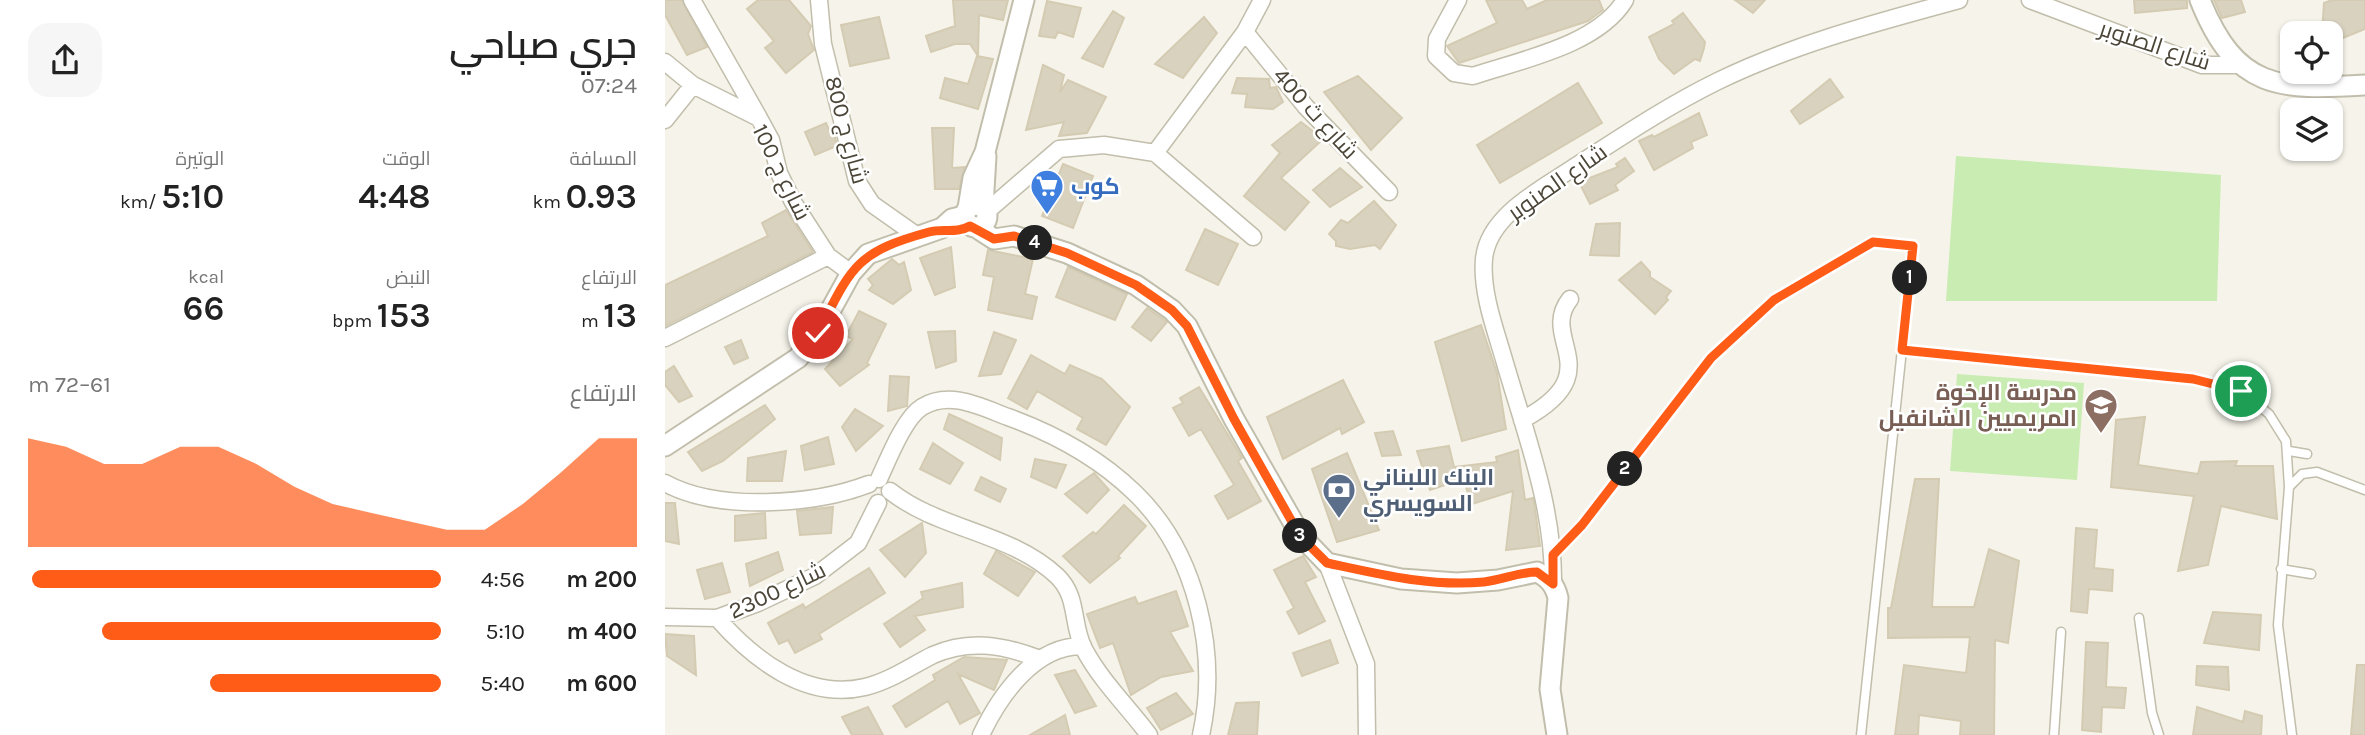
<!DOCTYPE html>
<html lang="ar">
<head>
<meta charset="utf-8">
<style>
  body { margin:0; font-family:Karla,Cairo,sans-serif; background:#f6f6f6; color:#222; direction:rtl; height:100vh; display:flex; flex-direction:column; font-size:26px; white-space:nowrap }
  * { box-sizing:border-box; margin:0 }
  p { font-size:23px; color:#767676 }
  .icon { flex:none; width:38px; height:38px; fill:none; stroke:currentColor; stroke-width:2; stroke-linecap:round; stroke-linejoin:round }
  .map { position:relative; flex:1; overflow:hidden; direction:ltr }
  .drawer { display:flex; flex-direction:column; background:#fff; width:665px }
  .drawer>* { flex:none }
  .buttons { position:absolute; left:1615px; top:21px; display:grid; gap:14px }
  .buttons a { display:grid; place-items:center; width:63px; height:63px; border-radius:14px; background:#fff; box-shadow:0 2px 5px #0004; font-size:35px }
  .pin { position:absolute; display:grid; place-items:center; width:60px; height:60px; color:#fff; margin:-30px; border:4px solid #fff; border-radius:50%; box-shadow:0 2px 7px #0007 }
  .km { position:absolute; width:35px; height:35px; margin:-18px; border-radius:50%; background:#222; color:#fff; font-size:19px; line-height:35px; text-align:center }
  .round { display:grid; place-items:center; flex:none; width:74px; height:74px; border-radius:21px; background:#f6f6f6 }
  .head { display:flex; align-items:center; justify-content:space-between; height:119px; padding:0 28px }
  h1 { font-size:38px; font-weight:600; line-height:52px }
  .figures { display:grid; grid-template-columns:repeat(3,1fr); gap:10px; height:119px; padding:7px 28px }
  .figures div { display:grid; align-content:center }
  .figures b { font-size:35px; font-weight:600 }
  .figures small { font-size:19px; font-weight:400 }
  .figures p { font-size:19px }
  .chart { height:196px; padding:14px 28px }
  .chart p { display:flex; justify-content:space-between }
  .chart svg { width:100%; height:126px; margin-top:7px; fill:#ff5c18; opacity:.7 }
  ul { padding:0 28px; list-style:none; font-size:23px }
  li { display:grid; grid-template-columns:112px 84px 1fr; align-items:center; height:52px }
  li i { height:18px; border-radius:9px; background:#ff5c18 }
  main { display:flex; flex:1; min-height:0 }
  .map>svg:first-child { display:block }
  .green { fill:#c9ecb2 }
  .building { fill:#d8d2bf; stroke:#d4cbb2; stroke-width:2 }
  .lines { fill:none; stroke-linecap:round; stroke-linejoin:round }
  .service-casing { stroke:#c2beac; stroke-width:11 }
  .minor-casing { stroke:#c2beac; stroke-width:19 }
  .tertiary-casing { stroke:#c2beac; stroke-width:23 }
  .service { stroke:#fff; stroke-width:8 }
  .minor { stroke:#fff; stroke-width:16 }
  .tertiary { stroke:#fff; stroke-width:19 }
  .route-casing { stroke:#fff; stroke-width:14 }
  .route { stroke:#ff5c18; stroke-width:9 }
  .labels { text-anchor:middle; stroke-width:5; stroke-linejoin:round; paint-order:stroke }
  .street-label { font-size:23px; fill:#4b4638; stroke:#fff }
  .shop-label { font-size:23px; font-weight:bold; fill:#366cbe; stroke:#fff; text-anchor:start }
  .education-label { font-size:23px; font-weight:bold; fill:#785e54; stroke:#fff; text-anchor:end }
  .service-label { font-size:23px; font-weight:bold; fill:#4e5e75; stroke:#fff; text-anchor:start }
</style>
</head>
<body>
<main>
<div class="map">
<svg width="1700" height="735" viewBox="0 0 1700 735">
  <rect width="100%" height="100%" fill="#f6f4ea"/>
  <path class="green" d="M1291,156L1556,175L1552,301H1281Z
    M1292,374L1419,383L1412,480L1285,471Z"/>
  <path class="building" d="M0,0H17L42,47L22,55L0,15Z
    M93,0H124L146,26L143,34L149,50L121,73L100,48L109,41L82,9Z
    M288,0H343L338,20L314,15L313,56L305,44H290L266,52L261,36L290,26Z
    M821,0H857L862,9L882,0H934L938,10L923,21L794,63L782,46L832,23Z
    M1070,0H1100L1088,13Z
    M1469,0H1522V8L1470,13Z
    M1549,0H1576L1580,12L1557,18Z
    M1667,0H1700V29L1666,43V33H1657L1659,3Z
    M382,1L416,8L408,37L393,32L390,38L374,36Z
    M448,11L459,18L438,67L417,58Z
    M1018,13L1040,42L1039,48L1035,61L1030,59L1009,74L994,59L984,37L1009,24L1007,21Z
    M214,17L224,58L185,66L176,25Z
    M539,17L552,33L518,78L490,64Z
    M312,56L328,59L313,109L275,98L280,78L303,84Z
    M378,65L399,75L395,92L403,80L441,97L422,133L394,136L399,122L361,130Z
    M693,76L737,118L706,150L659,92Z
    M572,78L604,79L605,88L611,87L618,102L608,109L580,107L582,94L567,93Z
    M1165,79L1178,97L1135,124L1126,111Z
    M913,83L937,123L835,183L812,145Z
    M1034,113L1042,135L1026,142L1028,148L989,170L974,141L987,135L989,137Z
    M636,122L658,139L616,178L644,202L620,230L579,196L615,153L607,145Z
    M161,123L164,130L168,128L172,146L150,155L140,132Z
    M267,128H289L287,168L300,167L294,189H270Z
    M960,158L969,171L950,185L953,190L925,204L914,182L953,167L951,164Z
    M398,164L428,176L408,228L377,216Z
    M675,168L697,187L665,207L648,190Z
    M709,201L731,225L715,249L710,245L685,249L671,246V241L664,234L676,220L683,223Z
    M121,210L148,252L0,326V285L103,236L97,223Z
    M955,223L954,256L925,255L931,224Z
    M540,229L573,244L553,285L521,270Z
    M286,247L290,287L270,295L255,258Z
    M323,250L368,259L360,294L372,297L367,319L323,310L329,277L318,275Z
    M227,259L234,265L239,262L246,290L228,304L204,290L208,285L203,279Z
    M976,262L985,272V277L1006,291L1001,297L1003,300L990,314L954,280Z
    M403,267L462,294L450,320L391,297Z
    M482,308L502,322L486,341L467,327Z
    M194,311L221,324L202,363L204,365L175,386L160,369L188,339L181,336Z
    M816,325L832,373L841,429L797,441L770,342Z
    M290,331L291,361L271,368L263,332Z
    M329,332L351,340L336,374L314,376Z
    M76,340L83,358L69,364L60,347Z
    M366,355L400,374L405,365L437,379L465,407L441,445L412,429L418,418L372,391L362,409L343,398Z
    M9,366L27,396L14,402L0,385V372Z
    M225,376L244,377L242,406L223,411Z
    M678,380L699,422L677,434L675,428L618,459L602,417Z
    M534,387L577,458L573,461L596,501L563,519L550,496L569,485L536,429L524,436L508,408L518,403L515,398Z
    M100,405L110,419L58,461L37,471L23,452Z
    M190,409L218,426L191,451L177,427Z
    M284,414L337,438L335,460L279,429Z
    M1480,417L1473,465L1533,474L1536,462L1572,461L1570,466H1608L1612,519L1556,506L1543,565L1513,571L1529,496L1446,487L1451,420Z
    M728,431L736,455L717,456L710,433Z
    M163,437L169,464L140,470L136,446Z
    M268,443L298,463L285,484L255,469Z
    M784,446L789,467L832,462L831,457L853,450L860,500L868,498L869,502L875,546L841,550L848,491L807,504L798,479L765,490L752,451Z
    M121,451L117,481H82L83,458Z
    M682,453L714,530L672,542L647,469Z
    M370,459L401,465L391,488L366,477Z
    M429,473L444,490L422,513L400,494Z
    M316,477L341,489L335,502L310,490Z
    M1250,479H1274L1267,607H1309L1324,549L1354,561L1343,643L1330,640L1329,735H1295L1296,721L1254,715L1253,735H1230L1239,665L1301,673L1305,637L1223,638V608H1226Z
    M0,503H10L14,544L0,541Z
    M459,505L481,526L453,556L455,558L425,583L398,556L428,532L431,534Z
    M168,507L166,533L135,535L132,511Z
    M100,513L101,538L70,541V516Z
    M257,523L261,553L240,577L215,550Z
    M1411,528L1432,530L1429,568L1448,570L1447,591L1424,589L1422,613L1406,611Z
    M331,551L370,572L353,596L319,574Z
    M113,552L118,570L85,586L81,564Z
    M638,556L651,577L640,582L660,621L634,634L622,612L629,608L609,570Z
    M57,563L65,592L40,599L32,570Z
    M204,568L220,593L154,634L157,639L130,653L123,640L114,644L103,623L138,604L140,608Z
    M297,583L298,607L250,616L260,630L235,647L219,624L258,598L256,592Z
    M511,591L523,626L505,632L528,671L496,677L466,695L448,643L435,648L422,614L470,597L473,604Z
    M1548,612L1596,615L1594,650L1539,643Z
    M0,634L29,636L31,675L2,656Z
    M665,640L673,663L637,676L628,653Z
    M1421,642L1443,643L1441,687L1461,688L1459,708L1437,707L1436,732L1417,730Z
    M299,657L342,660L329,690L293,674L315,713L295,724L283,701L241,727L228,706L270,680L268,675Z
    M1692,665H1700V735H1686Z
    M1532,666L1563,667L1564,690L1531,685Z
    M410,670L431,706L410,713L390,675Z
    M511,693L528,714L496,730L482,708Z
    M594,702L592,735H563L571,703Z
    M203,707L218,735H187L177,717Z
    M1532,707L1578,722L1580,711L1597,716L1596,735H1528Z
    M400,715L405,735H365Z"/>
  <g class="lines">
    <defs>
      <path id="service" d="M1237,350L1528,379L1576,391L1604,414L1621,441L1624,487
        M1624,451L1642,454
        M888,555L917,525L1047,358L1109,300L1208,242L1248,246L1196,735
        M1616,569L1646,574
        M1474,618L1487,713L1494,735
        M1389,735L1396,632
        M1627,735L1613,625L1624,487L1637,474L1652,472L1700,490"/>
      <path id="minor" d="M27,0L94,118
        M154,0L158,44L192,181L207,204L251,235
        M793,0L772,39L771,56L789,73L808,76C856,60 933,45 960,0
        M1365,0L1537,65H1578
        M580,32L641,107L724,192
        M0,62L28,85L94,118L106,140L114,173L128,202L163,256L186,273
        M0,120L28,85
        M490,153L580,32L597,0
        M321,212L394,149L439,145L490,153L588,237
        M0,338L163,256
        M857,420C947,372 873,339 905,299
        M214,479C223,460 239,418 257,407C285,390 316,407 343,417C390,434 434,458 470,493C532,553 554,653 536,735
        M0,483C53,512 149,505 204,484
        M225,491C274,530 345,532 392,576C414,597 406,624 419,649C436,681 463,707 484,735
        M662,563L701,664L702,735
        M888,584C889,508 861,435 840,363C831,331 816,293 819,259C823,216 875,190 908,168C956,137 1002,106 1053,81C1129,44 1213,22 1294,0
        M0,617L52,618L93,603L150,576L193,543L213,503
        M52,618C88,659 141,701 200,687C225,681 246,666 268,655C304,639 337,645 372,658
        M316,735C335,695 370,645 418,646"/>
      <path id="tertiary" d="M1535,0C1571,90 1614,90 1700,85
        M300 216a11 11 0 1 1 22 0a11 11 0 1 1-22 0Z
        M318,207L321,156
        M303,208L308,178L320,152L359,0
        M312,228L329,239L349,236L402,253L471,285L507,310L522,326L569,419L636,536L662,563L736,579L792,583L833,580L872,572C884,578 890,585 893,598L885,689L892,735
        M0,446L133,358L153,333L186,273L203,254L277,228L287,219L299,216"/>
    </defs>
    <use href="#service" class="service-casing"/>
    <use href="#minor" class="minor-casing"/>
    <use href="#tertiary" class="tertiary-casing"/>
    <use href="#service" class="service"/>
    <use href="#minor" class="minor"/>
    <use href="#tertiary" class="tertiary"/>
  </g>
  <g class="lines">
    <defs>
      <path id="route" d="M153,333C186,268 190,252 264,232C278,228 291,234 305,226L329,239L349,236L402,253L471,285L507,310L522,326L569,419L635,536L662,563C713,574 765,587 819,582C837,580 854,572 872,572L888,584V555L917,525L1046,358L1109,300L1208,242L1248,246L1237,350L1528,379L1576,391"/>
    </defs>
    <use href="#route" class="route-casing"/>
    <use href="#route" class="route"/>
  </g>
  <defs>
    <symbol id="supermarket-pin" viewBox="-11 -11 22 30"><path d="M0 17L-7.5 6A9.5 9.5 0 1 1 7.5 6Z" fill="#3f7fe0" stroke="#fff"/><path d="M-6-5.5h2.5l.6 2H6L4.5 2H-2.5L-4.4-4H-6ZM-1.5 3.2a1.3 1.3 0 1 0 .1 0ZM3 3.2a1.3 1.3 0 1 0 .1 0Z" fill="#fff"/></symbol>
    <symbol id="university-pin" viewBox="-11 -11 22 30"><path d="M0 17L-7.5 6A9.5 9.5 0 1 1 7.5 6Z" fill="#8d6e63" stroke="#fff"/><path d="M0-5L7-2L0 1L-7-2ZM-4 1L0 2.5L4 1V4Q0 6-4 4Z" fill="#fff"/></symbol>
    <symbol id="bank-pin" viewBox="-11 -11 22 30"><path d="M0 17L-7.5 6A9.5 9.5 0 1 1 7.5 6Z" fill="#5c6f8a" stroke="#fff"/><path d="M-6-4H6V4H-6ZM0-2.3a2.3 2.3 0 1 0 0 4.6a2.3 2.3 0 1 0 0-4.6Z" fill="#fff"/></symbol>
  </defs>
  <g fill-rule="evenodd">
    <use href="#supermarket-pin" x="363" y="167" width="38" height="52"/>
    <use href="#university-pin" x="1417" y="386" width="38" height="52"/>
    <use href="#bank-pin" x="655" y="471" width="38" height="52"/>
  </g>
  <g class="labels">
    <g class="street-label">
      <text transform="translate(1490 45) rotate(18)" y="8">شارع الصنوبر</text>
      <text transform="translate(651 113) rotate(48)" y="8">شارع ث 400</text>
      <text transform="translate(182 130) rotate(75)" y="8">شارع ج 800</text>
      <text transform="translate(117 172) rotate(64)" y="8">شارع ج 100</text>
      <text transform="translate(892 182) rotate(-35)" y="8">شارع الصنوبر</text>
      <text transform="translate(112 590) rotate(-25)" y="8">شارع 2300</text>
    </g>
    <g class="shop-label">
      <text x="406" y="194">كوب</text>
    </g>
    <g class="education-label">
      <text x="1412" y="400">مدرسة الإخوة<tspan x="1412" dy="26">المريميين الشانفيل</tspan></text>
    </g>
    <g class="service-label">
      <text x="698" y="485">البنك اللبناني<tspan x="698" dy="26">السويسري</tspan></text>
    </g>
  </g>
</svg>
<div class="buttons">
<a><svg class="icon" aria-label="locate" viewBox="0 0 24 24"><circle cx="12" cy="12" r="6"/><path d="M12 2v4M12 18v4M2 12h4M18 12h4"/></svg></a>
<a><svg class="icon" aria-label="layers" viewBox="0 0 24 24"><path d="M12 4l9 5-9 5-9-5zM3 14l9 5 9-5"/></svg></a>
</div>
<div class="pin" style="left:1576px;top:391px;background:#1e9e55"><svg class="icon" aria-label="arrive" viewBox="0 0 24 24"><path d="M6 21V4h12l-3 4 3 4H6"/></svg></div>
<div class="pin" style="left:153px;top:333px;background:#d93025"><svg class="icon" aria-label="check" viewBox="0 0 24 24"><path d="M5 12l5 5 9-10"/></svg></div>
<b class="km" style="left:1245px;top:278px">1</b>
<b class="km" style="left:960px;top:469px">2</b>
<b class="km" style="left:635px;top:536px">3</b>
<b class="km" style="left:370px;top:243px">4</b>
</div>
<section class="drawer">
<div class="head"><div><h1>جري صباحي</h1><p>07:24</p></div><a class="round"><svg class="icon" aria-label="share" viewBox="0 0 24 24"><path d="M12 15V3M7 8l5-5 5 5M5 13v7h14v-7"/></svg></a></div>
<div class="figures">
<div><p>المسافة</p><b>0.93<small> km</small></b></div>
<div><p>الوقت</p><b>4:48</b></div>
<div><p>الوتيرة</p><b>5:10<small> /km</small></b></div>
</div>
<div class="figures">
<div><p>الارتفاع</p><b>13<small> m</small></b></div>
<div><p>النبض</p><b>153<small> bpm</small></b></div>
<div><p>kcal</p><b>66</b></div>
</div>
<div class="chart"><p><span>الارتفاع</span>61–72 m</p>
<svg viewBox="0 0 160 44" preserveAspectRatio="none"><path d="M0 44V6L10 9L20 15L30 15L40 9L50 9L60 15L70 23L80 29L90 32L100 35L110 38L120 38L130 29L140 18L150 6L160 6V44z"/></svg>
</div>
<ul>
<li><b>200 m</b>4:56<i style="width:99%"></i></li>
<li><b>400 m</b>5:10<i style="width:82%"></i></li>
<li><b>600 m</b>5:40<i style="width:56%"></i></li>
</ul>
</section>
</main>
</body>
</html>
